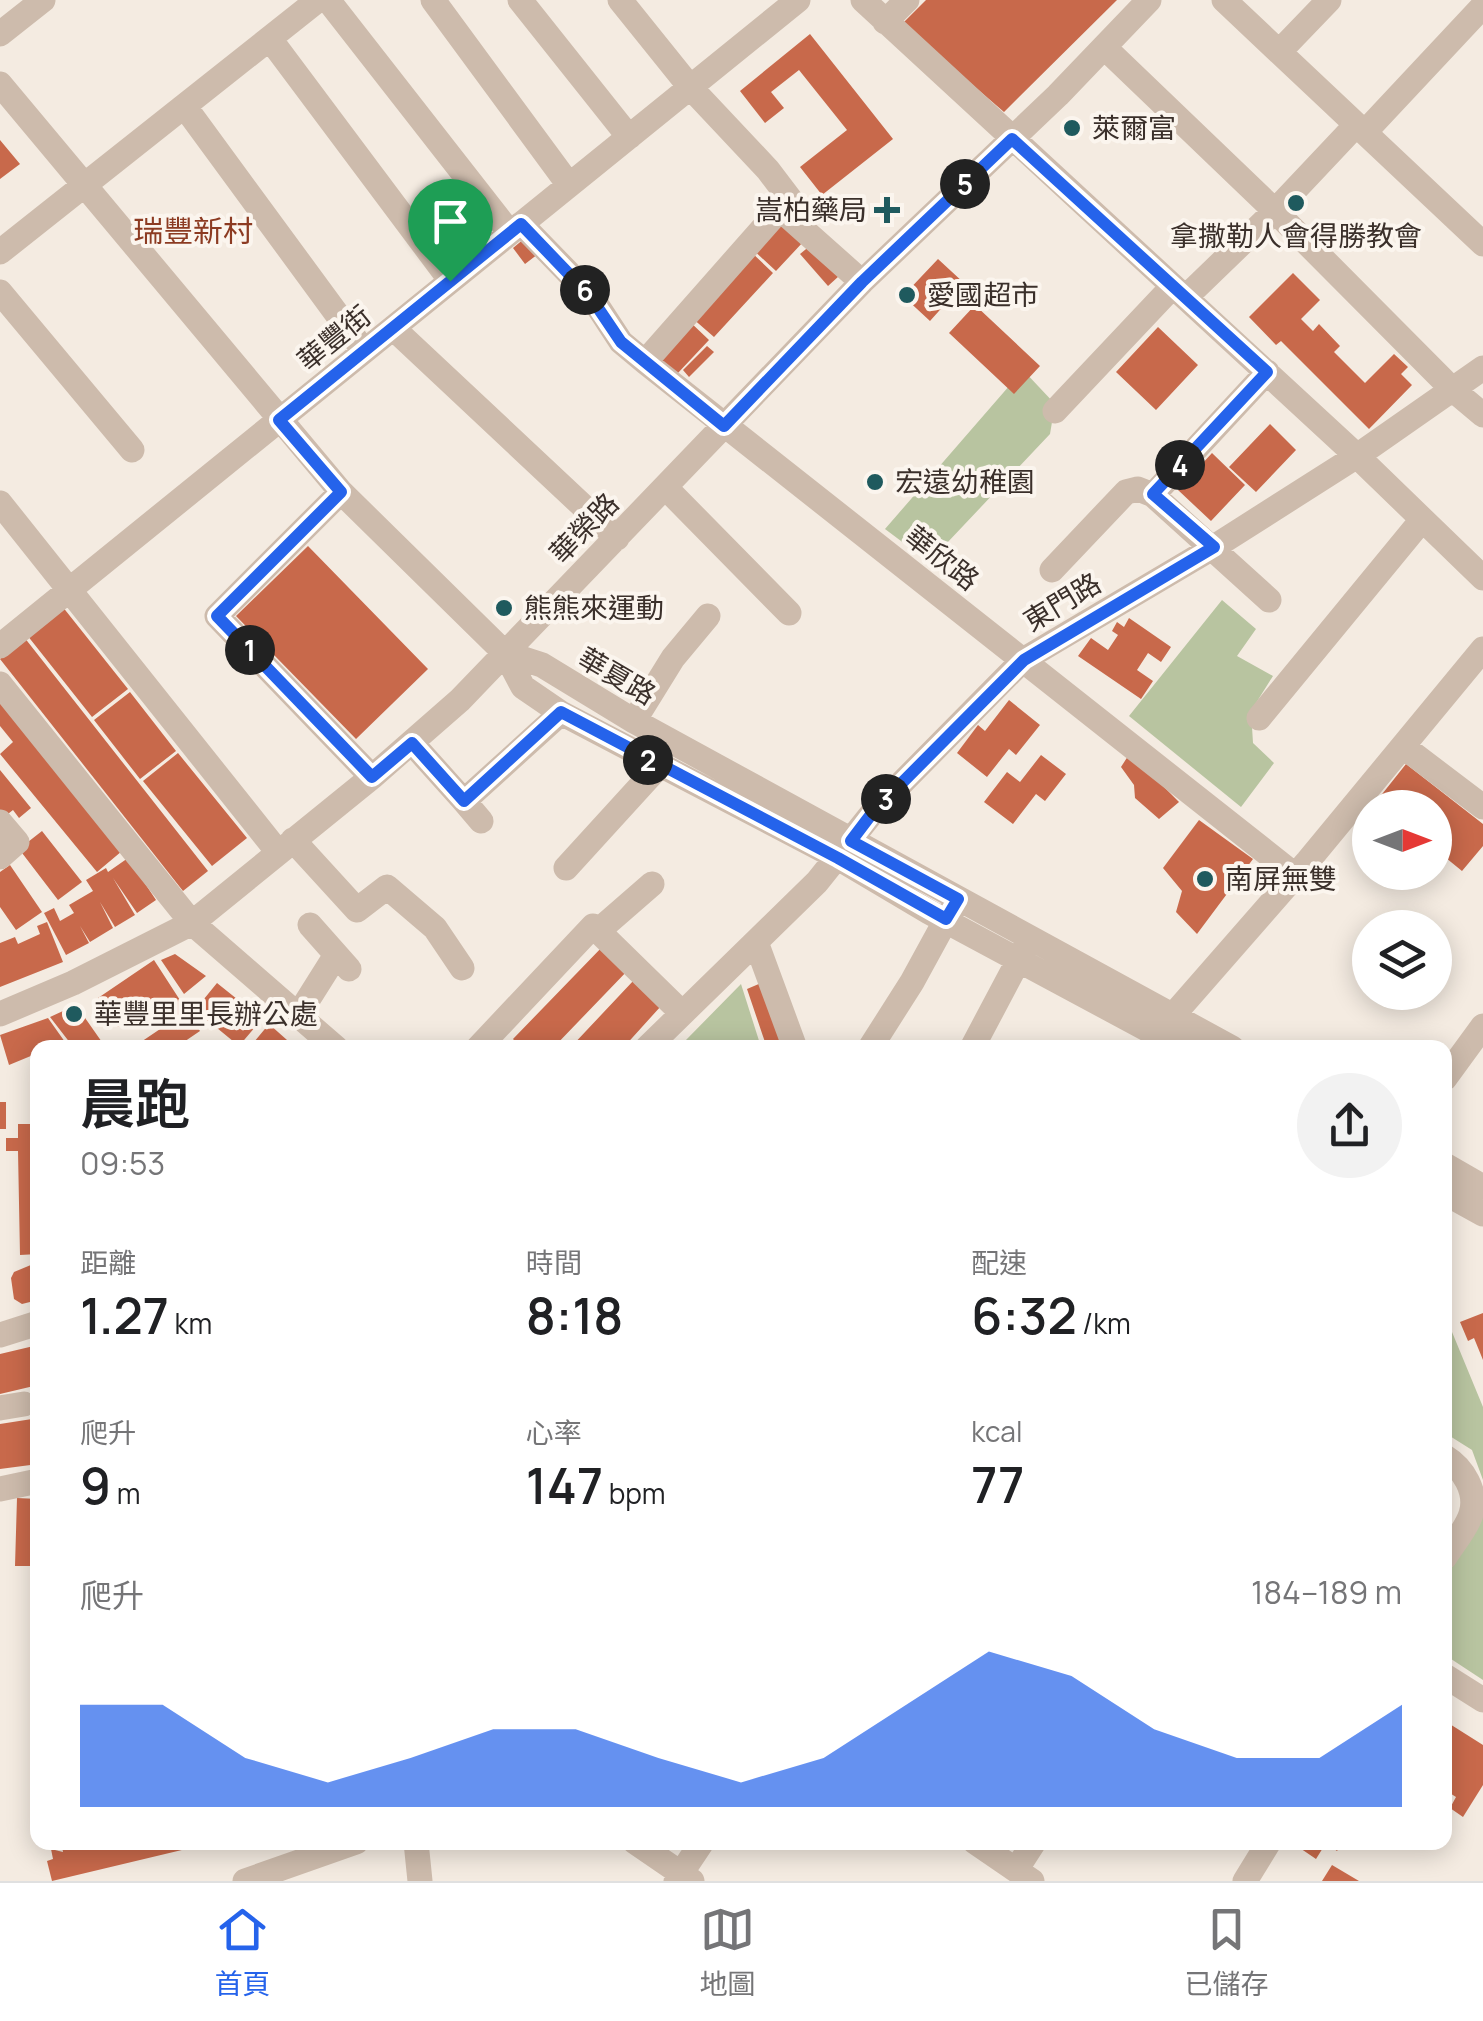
<!DOCTYPE html>
<html lang="zh-TW">
<head>
<meta charset="utf-8">
<style>
  body { margin:0; font-family:Manrope,"Noto Sans TC",sans-serif; background:#f2f2f2; color:#202124; height:100vh; display:flex; flex-direction:column; font-size:38px; white-space:nowrap }
  * { box-sizing:border-box; margin:0 }
  p { font-size:32px; color:#757577 }
  .icon { flex:none; width:55px; height:55px; fill:none; stroke:currentColor; stroke-width:2; stroke-linecap:round; stroke-linejoin:round }
  .map { position:relative; flex:1; overflow:hidden }
  .sheet { position:absolute; left:30px; top:1040px; width:1422px; height:810px; display:flex; flex-direction:column; background:#fff; border-radius:20px; box-shadow:0 5px 25px #0003 }
  .sheet>* { flex:none }
  .needle { width:65px; rotate:90deg }
  .fabs { position:absolute; left:1352px; top:790px; display:grid; gap:20px }
  .fabs a { display:grid; place-items:center; width:100px; height:100px; border-radius:50%; background:#fff; box-shadow:0 5px 25px #0003; font-size:50px }
  .pin { position:absolute; display:grid; place-items:center; width:85px; height:85px; color:#fff; margin:-102px -42px; border-radius:50% 50% 50% 0; rotate:-45deg; box-shadow:0 0 10px #0007 }
  .pin .icon { rotate:45deg }
  .km { position:absolute; width:50px; height:50px; margin:-25px; border-radius:50%; background:#222; color:#fff; font-size:28px; line-height:50px; text-align:center }
  .round { display:grid; place-items:center; flex:none; width:105px; height:105px; border-radius:52px; background:#f2f2f2 }
  .summary { display:flex; align-items:center; justify-content:space-between; height:170px; padding:0 50px }
  h1 { font-size:55px; font-weight:600; line-height:75px }
  .figures { display:grid; grid-template-columns:repeat(3,1fr); gap:15px; height:170px; padding:10px 50px }
  .figures div { display:grid; align-content:center }
  .figures b { font-size:50px; font-weight:600 }
  .figures small { font-size:28px; font-weight:400 }
  .figures p { font-size:28px }
  .chart { height:280px; padding:20px 50px }
  .chart p { display:flex; justify-content:space-between }
  .chart svg { width:100%; height:180px; margin-top:10px; fill:#2563eb; opacity:.7 }
  .tabs { display:flex; justify-content:space-around; align-items:center; height:140px; border-top:2px solid #e0e0e0; background:#fff; font-size:28px; color:#757577 }
  .tabs a { display:grid; justify-items:center; gap:5px }
  .tabs .on { color:#2563eb }
  .map>svg:first-child { display:block }
  .green { fill:#b8c4a0 }
  .building { fill:#c8694b }
  .lines { fill:none; stroke-linecap:round; stroke-linejoin:round }
  .minor { stroke:#cdbbac; stroke-width:25 }
  .route-casing { stroke:#fff; stroke-width:20 }
  .route { stroke:#2563eb; stroke-width:12 }
  .poi-dot { fill:#1f5a5e; stroke:#fbf5ee; stroke-width:4 }
  .labels { text-anchor:middle; stroke-width:8; stroke-linejoin:round; paint-order:stroke }
  .poi-label { font-size:28px; fill:#3b302b; stroke:#fbf5ee; text-anchor:start }
  .street-label { font-size:28px; fill:#3b302b; stroke:#fbf5ee }
  .neighbourhood-label { font-size:30px; fill:#8c3b22; stroke:#fbf5ee }
</style>
</head>
<body>
<div class="map">
<svg width="1483" height="1881" viewBox="0 0 1483 1881">
  <rect width="100%" height="100%" fill="#f4ebe1"/>
  <path class="green" d="M1023,370L1055,404L1050,434L929,562L885,529Z
    M1222,600L1256,629L1237,656L1273,676L1251,711L1253,743L1274,763L1241,807L1129,716Z
    M741,984L761,1047H689L686,1040Z
    M1445,1315L1483,1407V1480L1472,1450L1445,1433Z
    M1483,1507V1680L1445,1655V1578L1481,1521Z"/>
  <path class="building" d="M926,0H1117L1004,112L902,24Z
    M810,34L893,139L822,195L800,167L847,130L799,70L771,92L784,108L765,123L740,91Z
    M0,140L20,164L0,179Z
    M777,216L804,241L776,271L750,247Z
    M525,238L538,254L525,264L513,248Z
    M811,245L839,276L828,286L800,254Z
    M749,250L773,273L714,337L691,317Z
    M938,259L964,283L930,321L903,296Z
    M1293,273L1320,300L1301,319L1313,331L1319,324L1340,346L1334,352L1365,383L1394,354L1408,367L1401,374L1412,385L1369,429L1281,341L1276,345L1249,317Z
    M975,305L1040,366L1014,394L949,333Z
    M688,320L709,340L677,374L655,355Z
    M1158,327L1198,365L1156,410L1116,372Z
    M707,346L714,352L689,377L683,370Z
    M1270,424L1296,450L1256,492L1229,467Z
    M1212,453L1245,485L1211,521L1178,490Z
    M308,546L428,669L356,739L236,616Z
    M62,606L128,689L92,717L27,635Z
    M1129,618L1171,647L1161,662L1148,653L1137,670L1153,681L1141,699L1078,656L1091,638L1108,650L1118,635L1112,631L1117,622L1124,627Z
    M24,637L208,871L183,891L0,659Z
    M130,692L176,751L140,779L94,720Z
    M0,699L122,851L97,872L0,754L13,742L0,726Z
    M1009,700L1040,725L1016,755L1009,749L987,777L957,753L978,725L985,731Z
    M178,753L247,838L212,866L143,781Z
    M1130,753L1179,802L1159,819L1135,798L1134,785L1121,767Z
    M1041,755L1066,774L1045,801L1036,794L1013,824L984,802L1007,772L1020,782Z
    M1406,764L1483,824V846L1462,871L1435,849V808H1381L1375,803Z
    M0,770L31,808L19,818L13,810L4,817L0,812Z
    M1199,820L1253,859L1197,934L1176,912L1182,891L1163,868Z
    M42,831L82,882L58,900L19,849Z
    M128,858L156,900L137,913L113,878L135,915L115,927L100,902L113,928L90,942L80,926L89,943L66,955L44,913L54,908L60,921L74,913L69,905L93,891L86,880L106,868L108,872Z
    M10,865L42,912L16,930L0,907V872Z
    M47,922L63,962L0,987V943L15,937L18,944L40,934L37,926Z
    M605,944L630,968L553,1048H521L513,1039Z
    M175,954L206,976L184,994L161,960Z
    M154,960L200,1031L175,1048H132L172,1021L159,1000L118,1027L98,998Z
    M634,980L661,1006L623,1048H570Z
    M766,981L791,1048H767L747,989Z
    M217,983L262,1019L239,1046L195,1010Z
    M76,1005L104,1045L100,1048H74L50,1017Z
    M48,1018L65,1042L52,1048H38V1053L9,1065L0,1035Z
    M269,1024L296,1048H249Z
    M0,1102H6V1129H0Z
    M18,1124H38V1254L20,1255L18,1151H6V1138H18Z
    M38,1262V1300L22,1304L14,1299L11,1278L14,1272Z
    M1483,1313V1360L1474,1338L1468,1341L1460,1322Z
    M38,1345V1385L0,1394V1354Z
    M32,1419L38,1464L0,1469V1424Z
    M17,1498L38,1499V1566H15Z
    M1445,1721L1483,1745V1785L1463,1817L1450,1808L1456,1797L1445,1790Z
    M61,1842H207V1844L52,1881L47,1861L53,1859L51,1849L63,1852Z
    M1291,1842H1343L1337,1851L1326,1843L1316,1859Z
    M1332,1865L1359,1881H1322Z"/>
  <g class="lines">
    <path class="minor" d="M328,0L510,233
      M433,0L569,185
      M520,0L629,137
      M620,0L690,87L768,170L790,199L780,209L862,282
      M863,0L1357,456L1483,578
      M1224,0L1483,244
      M885,22L907,0
      M0,34L43,0
      M270,39L451,281
      M1104,47L1275,211L1452,389L1483,415
      M1279,52L1329,0
      M0,84L341,492L505,653L523,687L561,713L838,858L929,912L1182,1048
      M185,107L364,351
      M1365,132L1483,6
      M521,224L591,296L621,342L645,362L1296,876
      M0,252L318,0
      M0,292L132,450
      M1186,297L1275,211L1356,125
      M393,328L617,538
      M645,362L780,209
      M1055,411L1173,286
      M665,487L789,613
      M341,492L217,616L372,777
      M1153,495L1267,372
      M0,503L278,852
      M1052,570L1126,492L1138,489L1153,495L1269,600
      M0,646L798,0
      M505,653L542,665L634,721L1232,1048
      M0,684L192,923L336,1048
      M1259,718L1421,521
      M634,721L673,658L708,616
      M412,743L464,801L561,713
      M1404,747L1483,807
      M464,801L481,821
      M0,822L17,842L0,857
      M293,840L357,910L387,887L435,928L462,968
      M566,868L659,766
      M310,925L349,969
      M598,931L652,884
      M756,942L795,1048
      M0,1014L73,983L192,923L372,777L460,700L862,282L1058,95L1149,0
      M297,1017L336,955
      M1162,1028L1308,861L1483,649
      M478,1048L593,926L681,1012
      M647,1048L817,882L873,812L1023,660L1214,547L1357,456L1483,368
      M870,1048L912,982L953,907
      M972,1048L1026,946
      M1445,1078L1483,1026
      M1445,1165L1483,1187
      M1445,1193L1483,1214
      M0,1335L38,1323
      M0,1408L24,1404
      M1445,1457C1463,1468 1478,1492 1471,1514C1467,1528 1453,1544 1445,1557
      M0,1489L38,1481
      M1445,1676L1483,1700
      M416,1842L420,1881
      M635,1842L692,1881
      M975,1842L1032,1881
      M1016,1870L1034,1842
      M245,1881L356,1842
      M676,1881L702,1842
      M1245,1881L1269,1842"/>
  </g>
  <g class="lines">
    <defs>
      <path id="route" d="M1012,139L1267,372L1153,494L1214,547L1024,660L873,812L851,841L958,899L946,919L838,858L561,712L464,801L412,743L372,777L217,616L341,492L279,420L521,224L590,296L621,342L724,426L862,282Z"/>
    </defs>
    <use href="#route" class="route-casing"/>
    <use href="#route" class="route"/>
  </g>
  <g class="poi-dot">
    <circle cx="1072" cy="128" r="10"/>
    <circle cx="1296" cy="203" r="10"/>
    <path d="M882 195h10v10h10v10h-10v10h-10v-10h-10v-10h10z"/>
    <circle cx="907" cy="295" r="10"/>
    <circle cx="875" cy="482" r="10"/>
    <circle cx="504" cy="608" r="10"/>
    <circle cx="1205" cy="879" r="10"/>
    <circle cx="74" cy="1014" r="10"/>
  </g>
  <g class="labels">
    <g class="poi-label">
      <text x="1092" y="138">萊爾富</text>
      <text x="867" y="220" text-anchor="end">嵩柏藥局</text>
      <text x="1296" y="246" text-anchor="middle">拿撒勒人會得勝教會</text>
      <text x="927" y="305">愛國超市</text>
      <text x="895" y="492">宏遠幼稚園</text>
      <text x="524" y="618">熊熊來運動</text>
      <text x="1225" y="889">南屏無雙</text>
      <text x="94" y="1024">華豐里里長辦公處</text>
    </g>
    <g class="street-label">
      <text transform="translate(334 338) rotate(-39)" y="10">華豐街</text>
      <text transform="translate(584 528) rotate(-46)" y="10">華榮路</text>
      <text transform="translate(942 558) rotate(38)" y="10">華欣路</text>
      <text transform="translate(1062 602) rotate(-31)" y="10">東門路</text>
      <text transform="translate(617 676) rotate(30)" y="10">華夏路</text>
    </g>
    <g class="neighbourhood-label">
      <text x="193" y="242">瑞豐新村</text>
    </g>
  </g>
</svg>
<div class="fabs">
<a><svg class="needle" viewBox="-14 -14 28 28"><path d="M0-13l5 13h-10z" fill="#e53935"/><path d="M0 13l5-13h-10z" fill="#757577"/></svg></a>
<a><svg class="icon" aria-label="layers" viewBox="0 0 24 24"><path d="M12 4l9 5-9 5-9-5zM3 14l9 5 9-5"/></svg></a>
</div>
<div class="pin" style="left:450px;top:281px;background:#1e9e55"><svg class="icon" aria-label="arrive" viewBox="0 0 24 24"><path d="M6 21V4h12l-3 4 3 4H6"/></svg></div>
<b class="km" style="left:250px;top:650px">1</b>
<b class="km" style="left:648px;top:760px">2</b>
<b class="km" style="left:886px;top:799px">3</b>
<b class="km" style="left:1180px;top:465px">4</b>
<b class="km" style="left:965px;top:184px">5</b>
<b class="km" style="left:585px;top:290px">6</b>
<section class="sheet">
<div class="summary"><div><h1>晨跑</h1><p>09:53</p></div><a class="round"><svg class="icon" aria-label="share" viewBox="0 0 24 24"><path d="M12 15V3M7 8l5-5 5 5M5 13v7h14v-7"/></svg></a></div>
<div class="figures">
<div><p>距離</p><b>1.27<small> km</small></b></div>
<div><p>時間</p><b>8:18</b></div>
<div><p>配速</p><b>6:32<small> /km</small></b></div>
</div>
<div class="figures">
<div><p>爬升</p><b>9<small> m</small></b></div>
<div><p>心率</p><b>147<small> bpm</small></b></div>
<div><p>kcal</p><b>77</b></div>
</div>
<div class="chart"><p><span>爬升</span>184–189 m</p>
<svg viewBox="0 0 160 44" preserveAspectRatio="none"><path d="M0 44V19L10 19L20 32L30 38L40 32L50 25L60 25L70 32L80 38L90 32L100 19L110 6L120 12L130 25L140 32L150 32L160 19V44z"/></svg>
</div>
</section>
</div>
<nav class="tabs">
<a class="on"><svg class="icon" aria-label="home" viewBox="0 0 24 24"><path d="M3 11l9-7 9 7M6 9v11h12V9"/></svg>首頁</a>
<a><svg class="icon" aria-label="map" viewBox="0 0 24 24"><path d="M3 6l6-2 6 2 6-2v14l-6 2-6-2-6 2zM9 4v14M15 6v14"/></svg>地圖</a>
<a><svg class="icon" aria-label="saved" viewBox="0 0 24 24"><path d="M7 4h10v16l-5-4-5 4z"/></svg>已儲存</a>
</nav>
</body>
</html>
